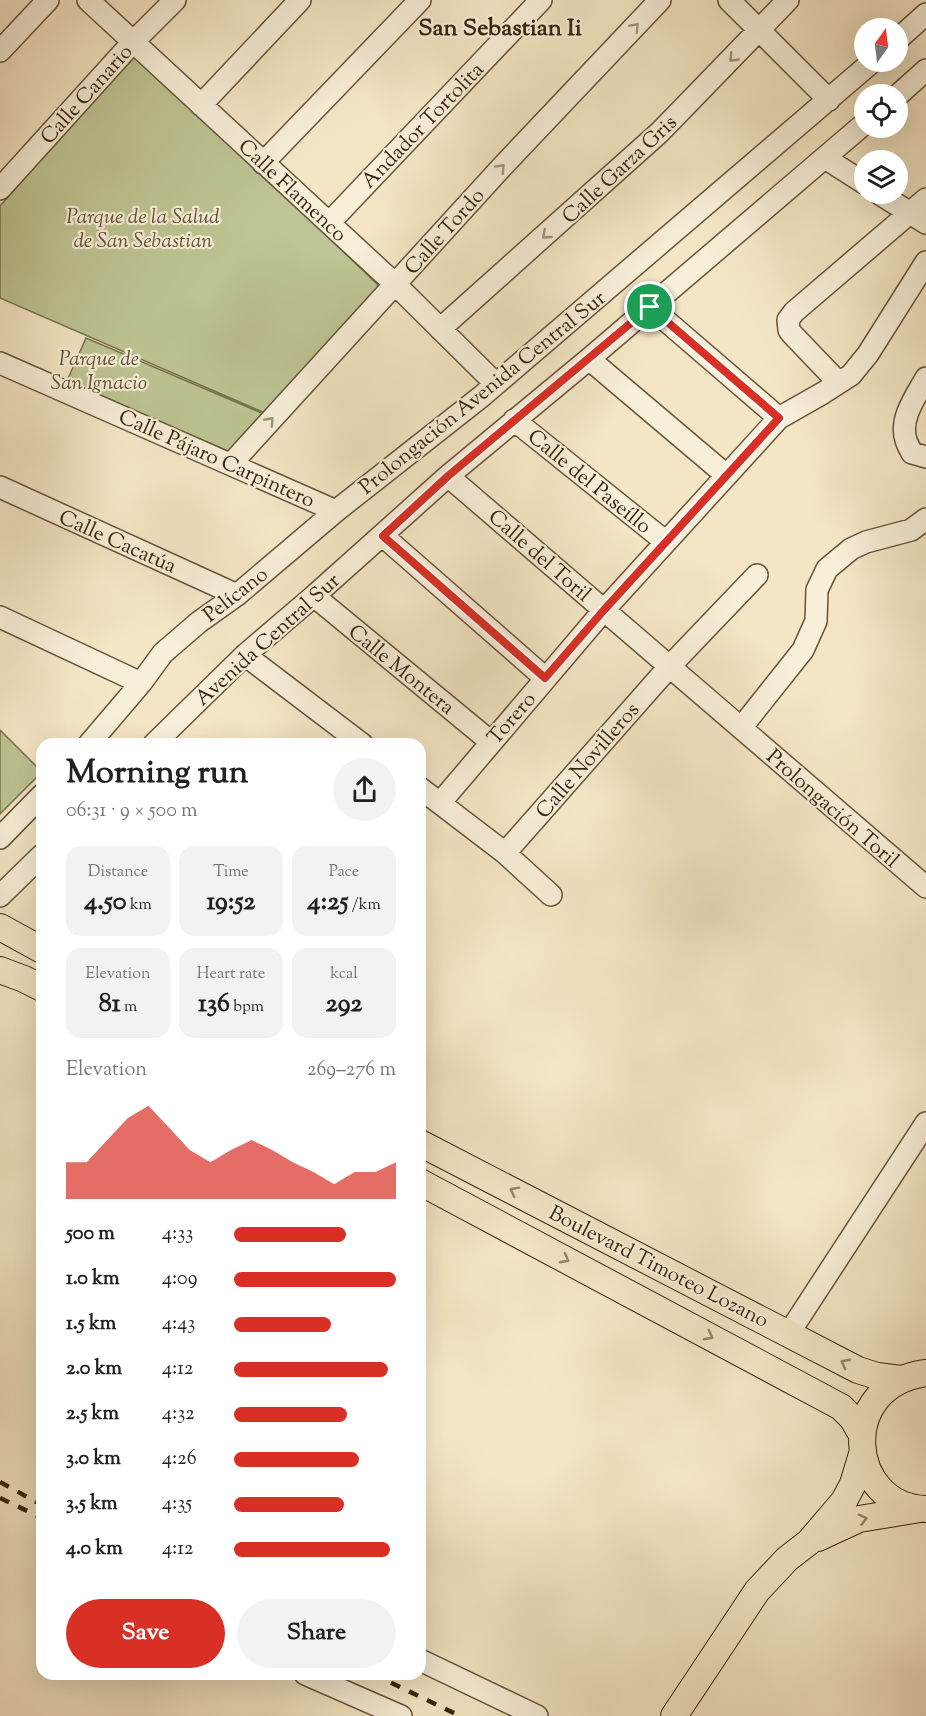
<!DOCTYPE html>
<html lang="en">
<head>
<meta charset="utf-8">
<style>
  body { margin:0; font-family:"Sorts Mill Goudy",serif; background:#f2f2f2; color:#202124; height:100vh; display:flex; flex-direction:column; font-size:22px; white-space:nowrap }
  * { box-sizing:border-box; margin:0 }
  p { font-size:20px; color:#757577 }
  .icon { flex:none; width:33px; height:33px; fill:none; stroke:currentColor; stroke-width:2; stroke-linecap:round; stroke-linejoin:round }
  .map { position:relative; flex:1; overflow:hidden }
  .details { position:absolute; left:36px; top:738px; width:390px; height:942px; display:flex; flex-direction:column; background:#fff; border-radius:18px; box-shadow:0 6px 24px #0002 }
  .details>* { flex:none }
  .needle { width:39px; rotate:14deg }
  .fabs { position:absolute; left:854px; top:18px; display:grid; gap:12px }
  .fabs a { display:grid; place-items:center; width:54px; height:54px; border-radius:50%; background:#fff; box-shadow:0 6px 24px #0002; font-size:30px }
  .pin { position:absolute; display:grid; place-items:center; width:51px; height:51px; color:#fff; margin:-26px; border:3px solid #fff; border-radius:50%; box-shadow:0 2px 6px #0007 }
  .round { display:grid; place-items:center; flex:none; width:63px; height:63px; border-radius:32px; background:#f2f2f2 }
  .headline { display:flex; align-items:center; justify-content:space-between; height:102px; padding:0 30px }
  h1 { font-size:33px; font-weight:700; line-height:45px }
  .metrics { display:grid; grid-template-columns:repeat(3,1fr); gap:9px; height:102px; padding:6px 30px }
  .metrics div { display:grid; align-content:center; border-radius:15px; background:#f2f2f2; text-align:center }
  .metrics b { font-size:26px; font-weight:700 }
  .metrics small { font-size:16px; font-weight:400 }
  .metrics p { font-size:16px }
  .chart { height:168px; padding:12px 30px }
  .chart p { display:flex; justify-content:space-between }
  .chart svg { width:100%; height:108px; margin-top:6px; fill:#d93025; opacity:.7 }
  .cta { display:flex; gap:12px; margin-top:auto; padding:12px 30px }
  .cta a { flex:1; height:69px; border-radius:36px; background:#d93025; color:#fff; font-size:24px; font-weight:700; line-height:69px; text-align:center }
  .cta a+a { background:#f2f2f2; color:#202124 }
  ul { padding:0 30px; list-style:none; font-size:20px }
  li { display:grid; grid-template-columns:96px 72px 1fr; align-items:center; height:45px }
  li i { height:15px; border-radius:8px; background:#d93025 }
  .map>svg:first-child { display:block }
  .green { fill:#bec493; stroke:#7a7451; stroke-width:1.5 }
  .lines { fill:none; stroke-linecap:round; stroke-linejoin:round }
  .minor-casing { stroke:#66543c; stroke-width:24 }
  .major-casing { stroke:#37240f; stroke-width:28 }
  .minor { stroke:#f8efd9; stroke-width:21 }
  .major { stroke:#f4e6c5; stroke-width:26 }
  .rail { stroke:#37240f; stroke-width:4.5; stroke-dasharray:10 10; stroke-linecap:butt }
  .oneway { stroke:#a1947e }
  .oneway2 { stroke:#96856a }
  .route-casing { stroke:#fff; stroke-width:12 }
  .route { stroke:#d93025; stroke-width:8 }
  .labels { text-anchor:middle; stroke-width:4.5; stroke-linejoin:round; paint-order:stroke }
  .street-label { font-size:21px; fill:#37240f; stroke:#f8efd9 }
  .park-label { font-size:21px; font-style:italic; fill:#605437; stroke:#f8efd9 }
  .quarter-label { font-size:24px; font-weight:bold; fill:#37240f; stroke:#f8efd9 }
</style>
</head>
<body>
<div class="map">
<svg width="926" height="1716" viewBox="0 0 926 1716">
  <rect width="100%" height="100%" fill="#f4e6c5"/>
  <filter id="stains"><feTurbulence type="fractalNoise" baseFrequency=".00333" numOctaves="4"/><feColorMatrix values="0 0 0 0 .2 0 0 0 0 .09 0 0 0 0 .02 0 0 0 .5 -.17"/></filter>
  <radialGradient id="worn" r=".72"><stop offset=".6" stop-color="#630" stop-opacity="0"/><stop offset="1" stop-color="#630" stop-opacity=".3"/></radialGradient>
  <path class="green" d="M136,52L379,286L265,413L0,298V206Z
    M86,338L264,414L233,453L66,383Z
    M0,730L42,772L0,814Z"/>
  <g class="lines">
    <defs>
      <path id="minor" d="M88,0L395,284L496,384
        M729,0L829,100
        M897,40L926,14
        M0,51L48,0
        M897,96L926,70
        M201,105L300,0
        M825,158L864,183
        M263,163L420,0
        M0,189L133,42L175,0
        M880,194L926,223
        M329,223L541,0
        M650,307L779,418
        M440,329L660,132L788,0
        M589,359L726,475
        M0,363L336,511
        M926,378C916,396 899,419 906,440C907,444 910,449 912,453L926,457
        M838,382L792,334L789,330L788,320L794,312L926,199
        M514,420L666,542
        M231,464L500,169L660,0
        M448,476L926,887
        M0,487L237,595
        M383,536L545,678
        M314,596L491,742
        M0,617L141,683
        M245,655L362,744
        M741,728L803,650L816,621L817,590L827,569L851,549L866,542L911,530L926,519
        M89,744L141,683L163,653L199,622L237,595L336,511L482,396L872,62
        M154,744L245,655L314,596L448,476L589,359L864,124
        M420,788L505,853L551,895
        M440,803L604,610L779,418L823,393L851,375L868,354L926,262
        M0,838L42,795
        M505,853L669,667L757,575
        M0,896L42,855
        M789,1333L926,1123
        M420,1660L537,1716
        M305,1674L401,1716"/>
      <path id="major" d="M0,927L42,950
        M0,970L24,979L42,988
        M420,1143L858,1370L877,1376L901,1379
        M420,1182L841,1407L852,1418L862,1435
        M926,1373C835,1385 847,1507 926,1509
        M818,1538L859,1519L920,1509
        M674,1716L757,1591L787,1559L809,1542L844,1501L853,1484L862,1454"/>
    </defs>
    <use href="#minor" class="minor-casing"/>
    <use href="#major" class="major-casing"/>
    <use href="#minor" class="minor"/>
    <use href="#major" class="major"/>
    <path class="rail" d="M0,1482L42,1505
      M0,1498L42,1518
      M373,1674L460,1716"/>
  </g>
  <defs><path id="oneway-chevron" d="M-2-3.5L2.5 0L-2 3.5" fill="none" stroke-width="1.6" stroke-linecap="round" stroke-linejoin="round" transform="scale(1.5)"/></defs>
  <g class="oneway">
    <use href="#oneway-chevron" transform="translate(635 27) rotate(-47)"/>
    <use href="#oneway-chevron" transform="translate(733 58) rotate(134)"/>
    <use href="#oneway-chevron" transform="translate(501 168) rotate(-47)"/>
    <use href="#oneway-chevron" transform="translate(546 235) rotate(139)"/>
    <use href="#oneway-chevron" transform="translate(270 421) rotate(-48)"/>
  </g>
  <g class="oneway2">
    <use href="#oneway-chevron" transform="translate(514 1191) rotate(-153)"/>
    <use href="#oneway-chevron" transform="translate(565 1259) rotate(28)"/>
    <use href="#oneway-chevron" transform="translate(709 1336) rotate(28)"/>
    <use href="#oneway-chevron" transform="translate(845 1363) rotate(-152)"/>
    <use href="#oneway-chevron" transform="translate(863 1519) rotate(-15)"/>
  </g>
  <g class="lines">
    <defs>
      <path id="route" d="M650,307L779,418L604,610L545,678L383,536L448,476Z"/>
    </defs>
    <use href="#route" class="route-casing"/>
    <use href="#route" class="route"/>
  </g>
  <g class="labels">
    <g class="street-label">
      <text transform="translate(86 94) rotate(-48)" y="7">Calle Canario</text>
      <text transform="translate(422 125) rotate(-46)" y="7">Andador Tortolita</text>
      <text transform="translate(619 169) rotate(-43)" y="7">Calle Garza Gris</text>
      <text transform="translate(293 190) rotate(43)" y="7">Calle Flamenco</text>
      <text transform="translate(444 231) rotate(-48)" y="7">Calle Tordo</text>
      <text transform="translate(482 392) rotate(-39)" y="7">Prolongación Avenida Central Sur</text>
      <text transform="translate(217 458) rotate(24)" y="7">Calle Pájaro Carpintero</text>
      <text transform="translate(590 481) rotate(39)" y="7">Calle del Paseíllo</text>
      <text transform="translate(118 541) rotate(24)" y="7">Calle Cacatúa</text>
      <text transform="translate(540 555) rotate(41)" y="7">Calle del Toril</text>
      <text transform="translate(235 594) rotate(-38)" y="7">Pelícano</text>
      <text transform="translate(267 639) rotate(-42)" y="7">Avenida Central Sur</text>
      <text transform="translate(402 669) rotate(39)" y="7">Calle Montera</text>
      <text transform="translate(511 718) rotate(-49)" y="7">Torero</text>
      <text transform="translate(587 760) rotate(-49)" y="7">Calle Novilleros</text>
      <text transform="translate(833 808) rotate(41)" y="7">Prolongación Toril</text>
      <text transform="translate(659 1266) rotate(27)" y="7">Boulevard Timoteo Lozano</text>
    </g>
    <g class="park-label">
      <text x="143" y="223">Parque de la Salud<tspan x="143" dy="24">de San Sebastian</tspan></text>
      <text x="99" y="365">Parque de<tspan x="99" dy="24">San Ignacio</tspan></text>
    </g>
    <g class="quarter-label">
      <text x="500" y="35">San Sebastian Ii</text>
    </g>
  </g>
  <rect width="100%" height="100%" filter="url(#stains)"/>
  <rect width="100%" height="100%" fill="url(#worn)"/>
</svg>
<div class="fabs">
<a><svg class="needle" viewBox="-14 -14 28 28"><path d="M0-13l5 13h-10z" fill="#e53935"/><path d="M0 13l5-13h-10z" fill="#757577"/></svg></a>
<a><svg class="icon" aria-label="locate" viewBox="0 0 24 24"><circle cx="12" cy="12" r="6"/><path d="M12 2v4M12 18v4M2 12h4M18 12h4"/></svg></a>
<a><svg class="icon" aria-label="layers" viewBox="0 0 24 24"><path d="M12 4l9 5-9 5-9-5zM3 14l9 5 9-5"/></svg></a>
</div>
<div class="pin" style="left:650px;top:307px;background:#1e9e55"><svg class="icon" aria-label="arrive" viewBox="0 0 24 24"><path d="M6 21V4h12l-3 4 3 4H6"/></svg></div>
<section class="details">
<div class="headline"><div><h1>Morning run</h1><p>06:31 · 9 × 500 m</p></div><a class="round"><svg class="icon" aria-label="share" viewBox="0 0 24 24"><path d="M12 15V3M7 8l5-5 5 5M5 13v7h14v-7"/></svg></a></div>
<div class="metrics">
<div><p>Distance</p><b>4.50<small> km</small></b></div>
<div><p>Time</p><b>19:52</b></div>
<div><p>Pace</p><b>4:25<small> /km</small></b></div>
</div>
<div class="metrics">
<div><p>Elevation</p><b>81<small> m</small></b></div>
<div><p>Heart rate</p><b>136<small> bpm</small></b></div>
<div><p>kcal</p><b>292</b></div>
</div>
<div class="chart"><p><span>Elevation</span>269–276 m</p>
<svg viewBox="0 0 160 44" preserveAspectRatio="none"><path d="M0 44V29L10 29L20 20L30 11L40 6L50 15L60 24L70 29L80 24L90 20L100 24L110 29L120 33L130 38L140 33L150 33L160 29V44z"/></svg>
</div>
<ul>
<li><b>500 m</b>4:33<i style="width:69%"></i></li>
<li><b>1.0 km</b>4:09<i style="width:100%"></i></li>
<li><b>1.5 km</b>4:43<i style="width:60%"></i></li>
<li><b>2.0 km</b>4:12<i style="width:95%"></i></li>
<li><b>2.5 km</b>4:32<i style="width:70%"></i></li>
<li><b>3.0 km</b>4:26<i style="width:77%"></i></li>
<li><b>3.5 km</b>4:35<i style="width:68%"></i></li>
<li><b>4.0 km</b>4:12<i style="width:96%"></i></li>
</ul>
<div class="cta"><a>Save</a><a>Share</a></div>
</section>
</div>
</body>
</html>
